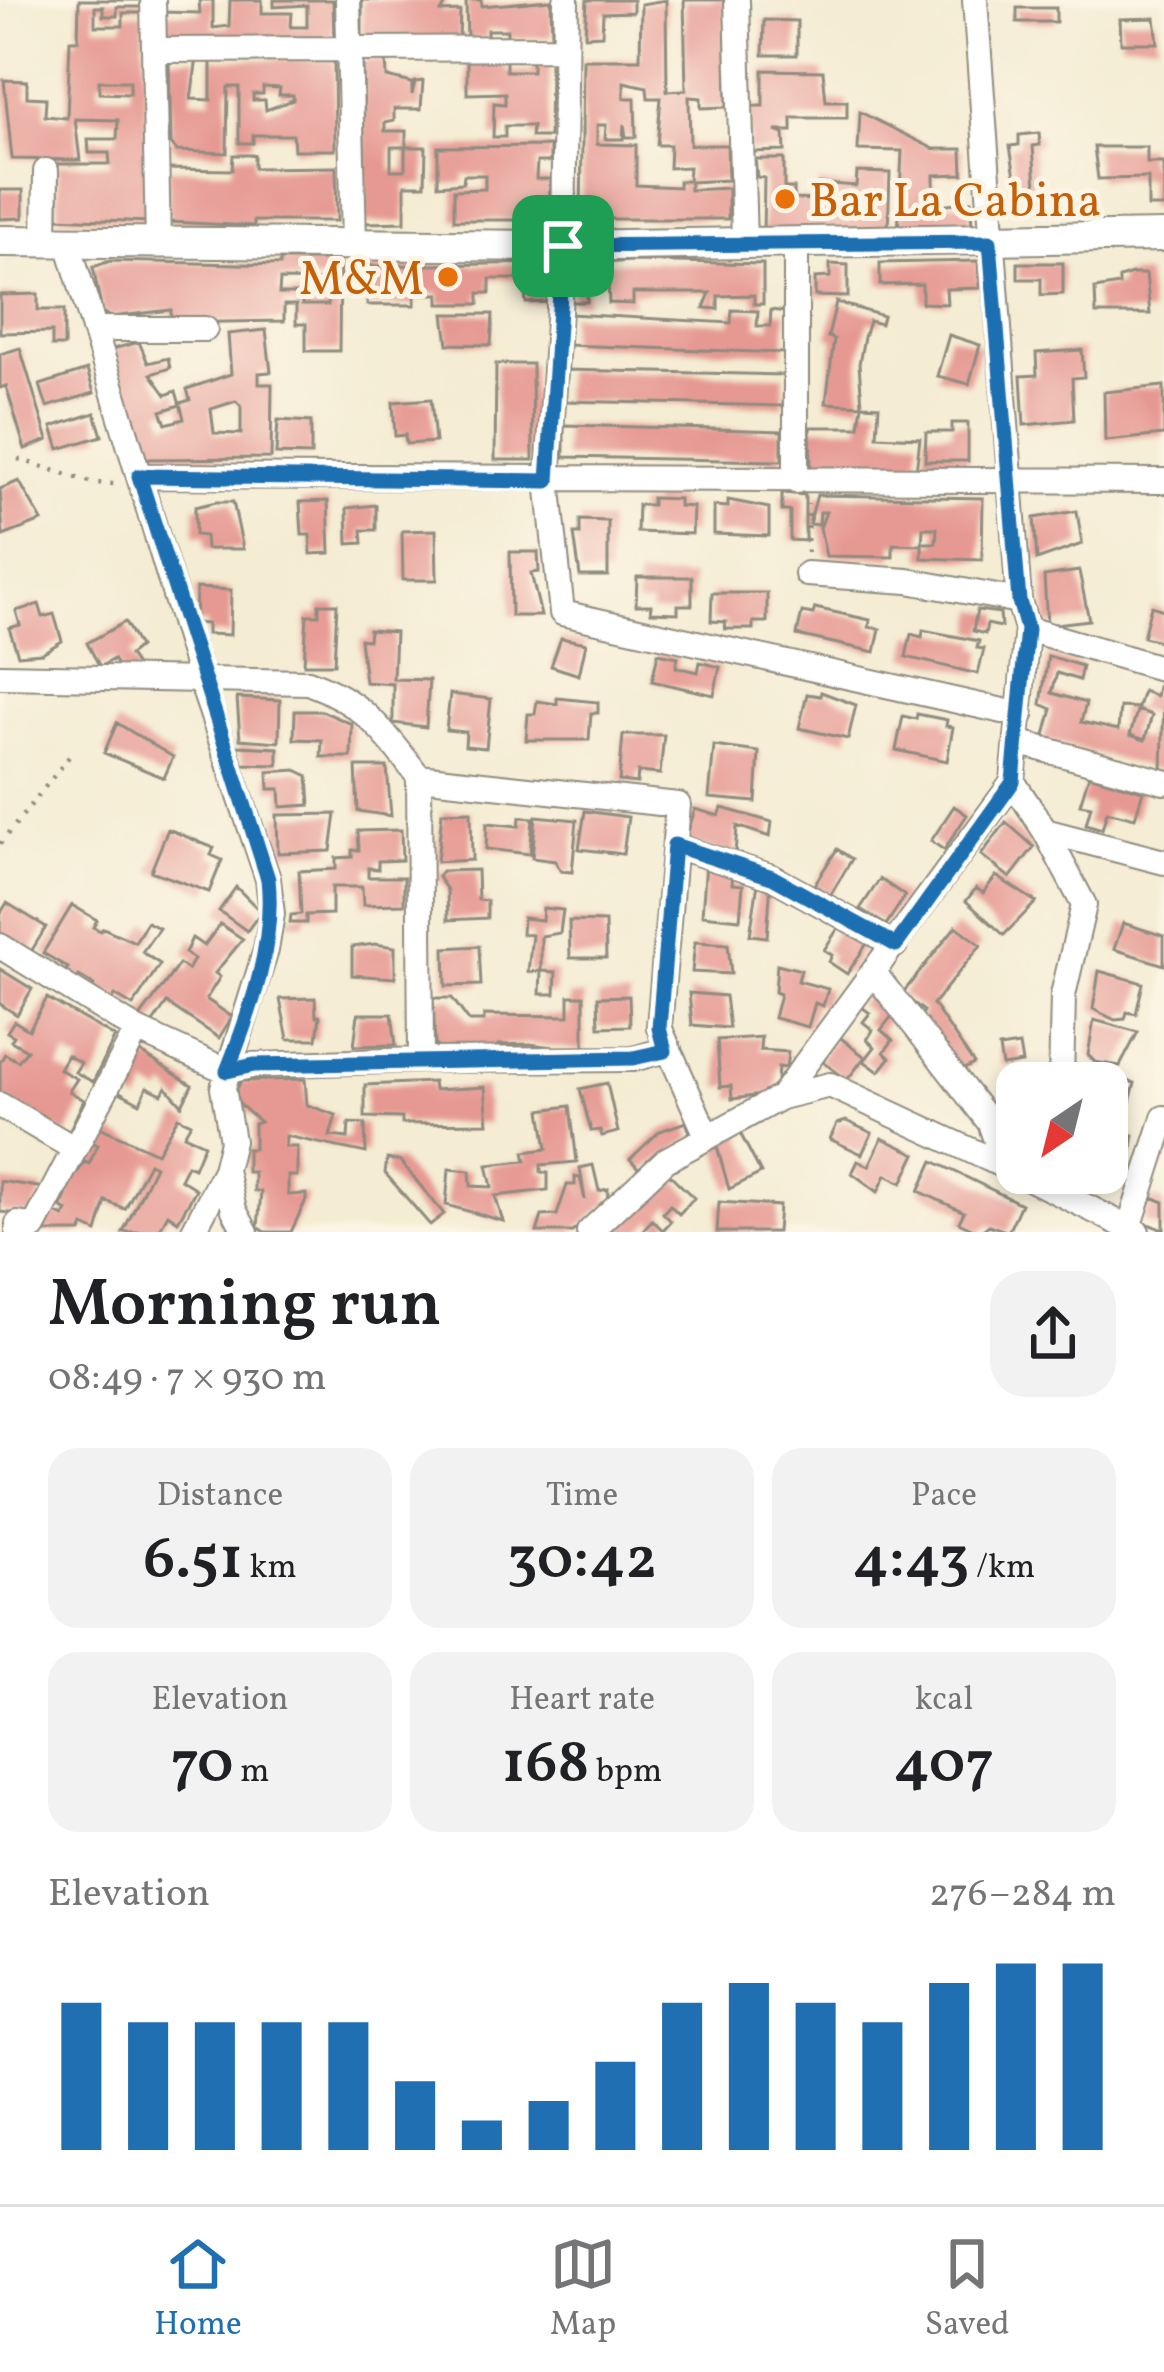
<!DOCTYPE html>
<html lang="en">
<head>
<meta charset="utf-8">
<style>
  body { margin:0; font-family:Vollkorn,serif; background:#f2f2f2; color:#202124; height:100vh; display:flex; flex-direction:column; font-size:45px; white-space:nowrap }
  * { box-sizing:border-box; margin:0 }
  p { font-size:39px; color:#757577 }
  .icon { flex:none; width:66px; height:66px; fill:none; stroke:currentColor; stroke-width:2; stroke-linecap:round; stroke-linejoin:round }
  .map { position:relative; height:1232px; overflow:hidden }
  .drawer { display:flex; flex-direction:column; background:#fff; flex:1 }
  .drawer>* { flex:none }
  .needle { width:78px; rotate:215deg }
  .buttons { position:absolute; left:996px; top:1062px; display:grid; gap:24px }
  .buttons a { display:grid; place-items:center; width:132px; height:132px; border-radius:24px; background:#fff; box-shadow:0 6px 18px #0003; font-size:60px }
  .pin { position:absolute; display:grid; place-items:center; width:102px; height:102px; color:#fff; margin:-51px; border-radius:24px; box-shadow:0 6px 18px #0006 }
  .round { display:grid; place-items:center; flex:none; width:126px; height:126px; border-radius:36px; background:#f2f2f2 }
  .headline { display:flex; align-items:center; justify-content:space-between; height:204px; padding:0 48px }
  h1 { font-size:66px; font-weight:600; line-height:90px }
  .stats { display:grid; grid-template-columns:repeat(3,1fr); gap:18px; height:204px; padding:12px 48px }
  .stats div { display:grid; align-content:center; border-radius:30px; background:#f2f2f2; text-align:center }
  .stats b { font-size:60px; font-weight:600 }
  .stats small { font-size:33px; font-weight:400 }
  .stats p { font-size:33px }
  .chart { height:336px; padding:24px 48px }
  .chart p { display:flex; justify-content:space-between }
  .chart svg { width:100%; height:216px; margin-top:12px; stroke:#1f6fb2; stroke-width:6 }
  .tabs { display:flex; justify-content:space-around; align-items:center; height:168px; border-top:3px solid #e0e0e0; background:#fff; font-size:33px; color:#757577 }
  .tabs a { display:grid; justify-items:center; gap:6px }
  .tabs .active { color:#1f6fb2 }
  .map>svg:first-child { display:block }
  .building { fill:#e69993; fill-rule:evenodd }
  .lines { fill:none; stroke-linecap:round; stroke-linejoin:round }
  .minor-casing { stroke:#908c7f; stroke-width:28 }
  .tertiary-casing { stroke:#908c7f; stroke-width:34 }
  .path { stroke:#908c7f; stroke-width:4.5; stroke-dasharray:3 9; stroke-linecap:butt }
  .minor { stroke:#fff; stroke-width:24 }
  .tertiary { stroke:#fff; stroke-width:30 }
  .route-casing { stroke:#fff; stroke-width:24 }
  .route { stroke:#1f6fb2; stroke-width:15 }
  .food-dot { fill:#e8710a; stroke:#fcf5e5; stroke-width:4.5 }
  .labels { text-anchor:middle; stroke-width:10; stroke-linejoin:round; paint-order:stroke }
  .food-label { font-size:48px; fill:#c56008; stroke:#fcf5e5; text-anchor:start }
</style>
</head>
<body>
<div class="map">
<svg width="1164" height="1232" viewBox="0 0 1164 1232">
  <rect width="100%" height="100%" fill="#fcf5e5"/>
  <filter id="ink" filterUnits="userSpaceOnUse"><feTurbulence type="fractalNoise" baseFrequency=".00833" numOctaves="2"/><feDisplacementMap in="SourceGraphic" scale="24" xChannelSelector="R" yChannelSelector="G"/><feConvolveMatrix kernelMatrix="1 2 1 2 8 2 1 2 1" color-interpolation-filters="sRGB"/></filter>
  <filter id="wash" filterUnits="userSpaceOnUse"><feTurbulence type="fractalNoise" baseFrequency=".004" numOctaves="4" result="noise"/><feDisplacementMap in="SourceGraphic" scale="48" xChannelSelector="R" yChannelSelector="G"/><feGaussianBlur stdDeviation="2.7" result="paint"/><feColorMatrix in="noise" values="0 0 0 0 0 0 0 0 0 0 0 0 0 0 0 0 0 1.4 0 .05"/><feComposite in="paint" operator="in"/></filter>
  <g filter="url(#wash)">
    <rect width="100%" height="100%" fill="#f4ecd3"/>
    <g id="blocks">
      <path class="building" d="M79,0H142L143,7H117V16H103V7H95V26H123V13H143L149,222L58,218V164H110L109,153H89L88,139H117L118,120L75,119L80,160L12,159L4,80L27,81V97L46,98L45,116L67,118L70,40H78ZM99,81H130V94L99,93Z
        M199,0H213V28L229,26L230,0H262V13H292L291,27H307V5L274,7V0H333L334,42L162,41L161,12L200,13Z
        M362,0H448L441,12L460,11L459,39L362,41Z
        M466,0H481L482,6L551,0L552,37L507,38V30H487V38L467,39Z
        M587,0H633V12L603,13L602,35L585,36Z
        M666,0L667,91L686,90L684,0H725L727,107L701,108V98L689,97L690,145H727L728,180L690,182V190L728,188V219H581L583,59H640L641,4ZM624,82L647,87L648,98H661L657,145H670L669,168L689,167L688,181H679V187L636,185V145L597,144V125H606L605,139H623L624,124L626,137H636L635,98H624Z
        M1017,8H1056V22H1017Z
        M1155,18L1158,43H1121L1120,19Z
        M764,20L797,21V55H763Z
        M169,58H197L191,99L211,100V59L334,60L335,150H294L293,135H253V143H239V87H228L227,153L177,151L171,144ZM263,87L280,88L279,95H293V100L266,110L265,100H253V94H263Z
        M363,60H386L387,77L412,83V95L415,82L423,81L421,109H394V121L385,123V131H406V147H391V170H405V147H426L425,185H405V222L365,223Z
        M467,60H506V71H532V60H550L549,137H531L532,126H505V137H493L494,103L505,104V93L467,94Z
        M763,70L823,71L826,101H847V118H792V131H776L784,134L785,151L749,152V106H763Z
        M860,112L934,149H962L963,174L934,175V196H924V207L971,201L972,233L898,234L902,151L858,150Z
        M1039,133L1040,145L1033,146L1036,186L1017,188L1010,146L1019,145V135Z
        M550,146V162H537L536,179H550L549,220H454V190L485,189V175H464L463,183L438,185V147Z
        M1094,147H1147V163H1164V207H1148V178L1098,179Z
        M233,155H254V168L336,167L337,221H254V226L169,222L168,169L232,170Z
        M755,159H784V188H794V199L818,200V183L856,186L857,172L890,173L888,231L763,234L764,178L757,177Z
        M0,190H23V218L0,219Z
        M280,260H340L339,351H306V324H296V305H284V321L171,323V310L111,317L102,312L93,267L110,261L280,265ZM280,280L328,281V305H302V294H279Z
        M632,261L763,264V304H754V295L718,296V309L704,308L710,293H633V304L609,303L608,281L588,280L587,302H572L573,265Z
        M978,261L980,288L946,289L947,304L922,303V284L880,285V263Z
        M551,263V302L526,303L523,279H490V293H479V304H439V294H415V305H367V266Z
        M1018,263H1063V294L1041,295V279H1018Z
        M830,264L848,265V297L815,296V278L830,277Z
        M1132,274H1146L1150,314H1096L1095,289L1119,285V278Z
        M38,294V310H64V346H52V332L0,333V295Z
        M836,302L883,316L881,324L869,321L864,337L859,364L862,405L826,403L834,339L828,337Z
        M732,310L758,311L757,326H770L771,310L786,312L784,353L568,345L570,314L731,323Z
        M444,314H493L491,345L448,344Z
        M266,330L271,372L259,373V384H272L271,458L145,459L109,350L139,342L148,363L168,358L170,368L151,374L166,395L176,391L180,405L161,411L166,424L184,419L180,403L190,400L187,389L231,374L228,334ZM236,401L241,406V434L214,433L211,409Z
        M949,335L980,345L969,384L937,376Z
        M20,348L48,440L25,449L6,386L0,388V354Z
        M1082,350L1084,377L1072,378L1074,420L1024,425L1021,376L1037,375L1036,353Z
        M496,364H532L533,460H495Z
        M87,370L94,393L47,407L40,385Z
        M564,370L784,375L783,406L562,401Z
        M1164,386V435L1105,441L1104,392Z
        M431,399L435,442L406,444L405,435L395,436L393,402Z
        M862,405L879,406L877,436L920,438L916,471L811,468L810,427H859Z
        M95,413L102,436L59,449L52,427Z
        M278,420L311,422V455L276,454Z
        M952,423H968V461H925L926,432H952Z
        M564,425L782,431V461L564,457Z
        M19,481L42,521L3,536L0,489Z
        M782,493L805,495V541L790,540V511H782Z
        M817,495L983,498L982,560L922,558V543H936L937,528H923L922,545L893,544V557L826,556L820,528L826,512H820L819,525L809,524Z
        M652,498L679,499V506L693,507L692,534L637,532L638,505H652Z
        M728,500L769,508V536L714,534V506L728,507Z
        M328,501L330,553L311,554L310,535H302L300,502Z
        M216,502H233L243,549H206L205,536L195,535V507Z
        M376,505V530H362L363,543L348,544L347,508Z
        M1077,511L1082,544L1037,560L1034,518Z
        M580,520L608,521V576H580L574,534H580Z
        M436,530L437,580H403L402,531Z
        M510,552H538L539,572L531,573L541,616H511Z
        M1079,571L1089,620L1047,625L1044,576Z
        M637,577H692V605H678V613L651,612V605H636Z
        M196,588L231,590L230,635L207,634V624L195,623Z
        M712,593H767V622H753V629H725L726,622L711,621Z
        M39,604L43,617L54,614L62,641L42,653L18,655L9,628L20,625L16,611Z
        M319,604H337L334,664H304L307,615H319Z
        M1151,606L1164,610V642L1143,637Z
        M815,608L870,620L869,627L880,629L875,652L797,635L802,612L813,614Z
        M977,610L1000,613L1001,627L987,624L985,634L973,631Z
        M125,622L139,647L129,655L139,670L125,678L113,659L100,667L87,643Z
        M369,630L395,632L393,679L429,680L426,727L393,723V684L365,682L360,639L368,640Z
        M923,630L979,641L977,648L984,649L978,674L906,657L911,634L922,637Z
        M561,638L586,643L579,675L551,666Z
        M658,653L678,657L676,667L698,672L700,662L720,667L714,695L652,681Z
        M1048,656L1082,666L1079,680L1057,673L1052,693L1086,703L1081,722L1118,730L1120,707L1138,708L1130,735L1145,740L1152,715L1137,710L1143,691L1156,696L1158,687L1164,689L1162,772L1044,739L1052,709L1041,704Z
        M821,692L856,705L848,739L799,728L807,694L820,696Z
        M450,694L491,699L486,748L465,746L466,732L446,730Z
        M237,698L280,700L279,742L240,739Z
        M557,698L598,702V713H591L589,740H526L528,714H535L537,701L557,704Z
        M295,711H322L352,724L351,757H321L322,740L294,739Z
        M917,714L947,720L946,726L953,727L947,761L896,750L903,716L916,719Z
        M117,723L173,757L164,778L104,753Z
        M623,735H664L660,774L638,772L637,783L619,781Z
        M237,746L278,748V765L243,764Z
        M714,746L759,752L756,802L709,798Z
        M356,767H387L391,816L358,811Z
        M296,770L308,776L310,805L281,807L280,789H269L268,772Z
        M1089,775L1143,791L1135,818L1107,811L1102,829L1086,824L1091,806L1080,804Z
        M954,806L967,815L944,850L931,841Z
        M722,808L772,822L770,837L737,826L735,856L685,842L695,809L719,816Z
        M471,811L472,860L437,862L442,812Z
        M585,811L628,817L623,854L579,849Z
        M336,814L331,851L278,853L277,815Z
        M536,816L577,820L572,872L561,871L555,861L532,858Z
        M520,817L533,818L530,854L486,849L487,823L519,826Z
        M1006,822L1034,847L1010,878L981,855Z
        M168,829L214,848L211,855L222,860L209,892L151,871Z
        M401,830L402,860L378,861V869L368,868V877H404V904L363,905L362,887H332V914L306,915V923H290L291,915L301,914L299,871L336,869V858L352,857V850H359L358,831Z
        M837,849L852,859L830,896L814,885Z
        M706,863L733,870L732,884L743,885L740,919L702,915Z
        M477,870L478,900L487,901V918L448,920L447,890L438,877L442,871Z
        M996,876L1036,902L1004,935L966,901L976,888L983,893Z
        M759,877L771,881L767,937L750,935Z
        M880,879L905,896L886,925L860,909Z
        M236,887L261,912L247,931L219,911Z
        M7,903L46,927L29,955L0,936V914Z
        M72,905L97,920L93,927L101,931L103,928L135,942L147,922L159,928L142,952L160,964L133,1006L115,995L109,1005L90,993L94,985L79,976L75,983L63,975L68,968L43,953Z
        M543,908L563,910L560,933L541,936V971L556,972L555,994H540L541,971L528,972L532,935L522,934L523,918L542,920Z
        M569,921L605,922L606,958H570Z
        M1123,923L1164,936V965L1114,949Z
        M220,924L243,939L215,973L220,977L206,999L232,1017L219,1038L167,1003L150,1027L138,1020L179,964L188,970L194,959L185,953L192,938L204,946Z
        M956,926L981,945L933,1004L974,1064L960,1071L920,1017L924,1011L902,994Z
        M839,927L868,942L847,974L829,962L832,955L824,950Z
        M695,942L728,944L731,974L692,972Z
        M375,944L395,947V978L352,975V947Z
        M479,946L481,985L446,986L445,948Z
        M777,964L801,970L798,981L828,989L823,1006L815,1003L808,1027L774,1018L780,994L775,992Z
        M0,969L32,989L17,1015L0,1004Z
        M1099,971L1143,983L1136,1014L1127,1012L1125,1019L1115,1020L1093,1009Z
        M871,991L895,1012L881,1030L893,1040L884,1052L890,1058L879,1072L864,1061L875,1047L867,1040L873,1030L863,1022L870,1013L859,1005Z
        M689,993L725,996L729,1028L692,1025Z
        M569,996H584V1051L530,1044L498,1045V1053L440,1051L435,1044L433,998H452L469,1021H484V1015L569,1016Z
        M629,996L630,1026L599,1027L598,997Z
        M47,998L115,1037L93,1082L75,1072L81,1063L67,1055L59,1069L77,1079L69,1091L84,1100L67,1136L0,1097V1062L5,1054L18,1061L27,1050L11,1041L14,1036L7,1032L14,1021L29,1030Z
        M315,998L316,1016H320L317,1039H288L280,999Z
        M358,1014H392L396,1045L354,1046Z
        M1094,1020L1138,1032L1120,1066L1095,1062L1088,1055Z
        M837,1035L865,1057L847,1080L819,1059Z
        M761,1037L760,1050L788,1052L786,1068L778,1067L776,1093L732,1099L731,1086L720,1087L717,1040Z
        M1019,1045L1022,1063L1002,1066L999,1048Z
        M137,1050L192,1085L182,1105L166,1087L162,1094L147,1087L140,1103L118,1091Z
        M1040,1070L1042,1083H1017L1014,1129L1002,1076Z
        M1093,1071L1135,1083L1127,1113L1121,1111L1118,1117L1107,1114V1083L1090,1080Z
        M305,1079L307,1105L336,1115L330,1136L348,1138L349,1123L365,1124L366,1153L286,1136L285,1147H297V1176H288V1195L306,1194V1200L291,1232H265L258,1227L261,1192L254,1191V1172H247V1149H254V1124L260,1122L232,1098L241,1081Z
        M433,1082L434,1090L485,1087L488,1123L402,1124V1118L365,1117V1085Z
        M607,1083L618,1132L602,1136L600,1130L591,1131L580,1089Z
        M570,1106L577,1162L541,1165V1172L548,1173V1190L495,1196L503,1221L446,1205L449,1169L470,1171L471,1186L492,1187L487,1165L526,1161L524,1152L547,1149L541,1110Z
        M178,1117L191,1123L184,1135L204,1144L194,1168L187,1165L180,1179L196,1189L178,1221L168,1214L158,1232H123L155,1166L149,1163L125,1209L106,1201L97,1232L84,1226L81,1232H38L49,1210L64,1217L67,1211L61,1207L73,1178L85,1162L89,1164L98,1145L88,1140L95,1125L157,1153Z
        M846,1121L872,1133L862,1154L830,1139L837,1124Z
        M686,1122L692,1138L642,1172L630,1159L660,1131Z
        M1107,1126L1134,1135L1129,1166L1120,1163L1115,1171L1107,1169Z
        M739,1131L761,1173L729,1189L716,1143Z
        M882,1138L916,1154L902,1183L886,1175L878,1192L852,1173L858,1161L869,1166Z
        M387,1159L400,1161L444,1214L430,1225L385,1173Z
        M933,1161L1021,1204L1008,1232L989,1225L980,1232L959,1222L964,1212L919,1191Z
        M593,1165L599,1191L608,1189L607,1204L572,1232H537L542,1216L557,1215L567,1185H575V1177L580,1178L585,1200L580,1168Z
        M666,1171L694,1198L679,1214L670,1205L663,1213L671,1221L663,1230L652,1220L641,1232H602Z
        M0,1181L44,1188L32,1215L0,1212Z
        M1152,1197L1164,1202V1230L1143,1222Z
        M719,1202L779,1206L777,1232H717Z"/>
    </g>
  </g>
  <g filter="url(#ink)">
    <use href="#blocks" fill-opacity="0" stroke="#908c7f" stroke-width="3"/>
    <g class="lines">
      <defs>
        <path id="minor" d="M153,0L158,244
          M348,0L354,243
          M566,0L563,246L548,480L562,613L1021,715
          M737,0L744,243
          M155,50L565,48
          M45,242L46,171
          M68,243L201,681L268,879L272,914L266,950L223,1088L232,1141L225,1170L193,1232
          M796,243V481
          M94,329H205
          M139,476L1164,481
          M807,574L908,581L1019,601
          M1027,629L1164,669
          M0,676L308,682C365,703 383,731 419,777L678,805L659,1027L707,1136
          M1017,742L1164,782
          M419,777L421,1060
          M1013,782L1045,831L1164,862
          M1045,831L1084,905L1063,995L1061,1083
          M675,846L772,877L895,945
          M0,946L137,1030L227,1071L254,1065L421,1060L633,1059L665,1050
          M874,973L990,1123L1005,1167
          M781,1097L830,1085L1017,1172
          M0,1105L75,1149
          M225,1170L234,1210L246,1232
          M1019,1173L1137,1232
          M1129,1228L1164,1118
          M18,1232V1224L34,1227L137,1030
          M589,1232L666,1160L781,1097L1013,782L1027,629L1019,601L975,0"/>
        <path id="tertiary" d="M0,241L563,246L1164,236"/>
      </defs>
      <use href="#minor" class="minor-casing"/>
      <use href="#tertiary" class="tertiary-casing"/>
      <path class="path" d="M18,459L93,483L116,484
        M807,553L808,504
        M0,844L72,753"/>
      <use href="#minor" class="minor"/>
      <use href="#tertiary" class="tertiary"/>
    </g>
  </g>
  <g class="lines" filter="url(#ink)">
    <defs>
      <path id="route" d="M990,242L1019,601L1027,629L1013,782L896,945L772,877L674,845L659,1028L665,1051L633,1058L254,1065L227,1071C251,1011 275,944 268,879L139,476L548,481L563,246Z"/>
    </defs>
    <use href="#route" class="route-casing"/>
    <use href="#route" class="route"/>
  </g>
  <g class="food-dot">
    <circle cx="785" cy="199" r="12"/>
    <circle cx="448" cy="277" r="12"/>
  </g>
  <g class="labels">
    <g class="food-label">
      <text x="809" y="216">Bar La Cabina</text>
      <text x="424" y="294" text-anchor="end">M&amp;M</text>
    </g>
  </g>
</svg>
<div class="buttons">
<a><svg class="needle" viewBox="-14 -14 28 28"><path d="M0-13l5 13h-10z" fill="#e53935"/><path d="M0 13l5-13h-10z" fill="#757577"/></svg></a>
</div>
<div class="pin" style="left:563px;top:246px;background:#1e9e55"><svg class="icon" aria-label="arrive" viewBox="0 0 24 24"><path d="M6 21V4h12l-3 4 3 4H6"/></svg></div>
</div>
<section class="drawer">
<div class="headline"><div><h1>Morning run</h1><p>08:49 · 7 × 930 m</p></div><a class="round"><svg class="icon" aria-label="share" viewBox="0 0 24 24"><path d="M12 15V3M7 8l5-5 5 5M5 13v7h14v-7"/></svg></a></div>
<div class="stats">
<div><p>Distance</p><b>6.51<small> km</small></b></div>
<div><p>Time</p><b>30:42</b></div>
<div><p>Pace</p><b>4:43<small> /km</small></b></div>
</div>
<div class="stats">
<div><p>Elevation</p><b>70<small> m</small></b></div>
<div><p>Heart rate</p><b>168<small> bpm</small></b></div>
<div><p>kcal</p><b>407</b></div>
</div>
<div class="chart"><p><span>Elevation</span>276–284 m</p>
<svg viewBox="0 0 160 44" preserveAspectRatio="none"><path d="M5 44V14M15 44V18M25 44V18M35 44V18M45 44V18M55 44V30M65 44V38M75 44V34M85 44V26M95 44V14M105 44V10M115 44V14M125 44V18M135 44V10M145 44V6M155 44V6"/></svg>
</div>
</section>
<nav class="tabs">
<a class="active"><svg class="icon" aria-label="home" viewBox="0 0 24 24"><path d="M3 11l9-7 9 7M6 9v11h12V9"/></svg>Home</a>
<a><svg class="icon" aria-label="map" viewBox="0 0 24 24"><path d="M3 6l6-2 6 2 6-2v14l-6 2-6-2-6 2zM9 4v14M15 6v14"/></svg>Map</a>
<a><svg class="icon" aria-label="saved" viewBox="0 0 24 24"><path d="M7 4h10v16l-5-4-5 4z"/></svg>Saved</a>
</nav>
</body>
</html>
